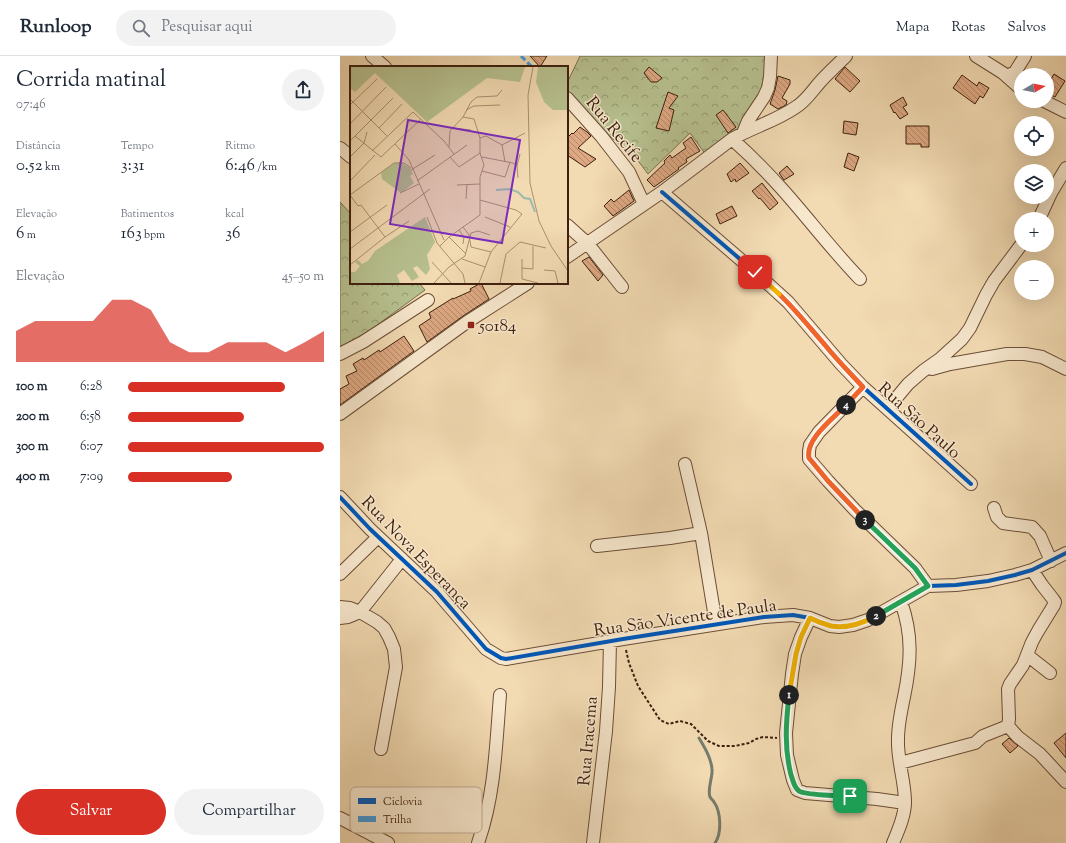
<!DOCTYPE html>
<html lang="pt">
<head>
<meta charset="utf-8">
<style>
  body { margin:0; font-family:"Sorts Mill Goudy",serif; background:#f2f2f3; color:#1f2937; height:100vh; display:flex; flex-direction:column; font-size:15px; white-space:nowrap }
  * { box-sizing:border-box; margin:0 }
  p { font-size:13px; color:#747a83 }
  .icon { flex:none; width:22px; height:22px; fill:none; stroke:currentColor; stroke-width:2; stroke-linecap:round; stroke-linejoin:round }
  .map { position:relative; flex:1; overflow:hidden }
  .sheet { display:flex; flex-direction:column; background:#fff; width:340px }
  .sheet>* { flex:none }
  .needle { width:26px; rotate:80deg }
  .controls { position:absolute; left:674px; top:12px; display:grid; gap:8px }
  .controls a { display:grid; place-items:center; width:40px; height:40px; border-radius:50%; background:#fff; box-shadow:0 4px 16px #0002; font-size:20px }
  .pin { position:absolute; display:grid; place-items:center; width:34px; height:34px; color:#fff; margin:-17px; border-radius:8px; box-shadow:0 2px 6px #0006 }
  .km { position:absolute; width:20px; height:20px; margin:-10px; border-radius:50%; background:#222; color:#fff; font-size:11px; line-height:20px; text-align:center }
  .round { display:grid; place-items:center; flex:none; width:42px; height:42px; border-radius:21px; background:#f2f2f3 }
  .summary { display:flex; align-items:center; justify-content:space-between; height:68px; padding:0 16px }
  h1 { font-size:22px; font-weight:600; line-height:30px }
  .metrics { display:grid; grid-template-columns:repeat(3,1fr); gap:6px; height:68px; padding:4px 16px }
  .metrics div { display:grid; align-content:center }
  .metrics b { font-size:17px; font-weight:600 }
  .metrics small { font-size:11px; font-weight:400 }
  .metrics p { font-size:11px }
  .chart { height:112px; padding:8px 16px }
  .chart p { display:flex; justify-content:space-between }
  .chart svg { width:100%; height:72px; margin-top:4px; fill:#d93025; opacity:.7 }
  .action { display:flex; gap:8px; margin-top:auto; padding:8px 16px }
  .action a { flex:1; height:46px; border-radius:24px; background:#d93025; color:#fff; font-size:16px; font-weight:600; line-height:46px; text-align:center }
  .action a+a { background:#f2f2f3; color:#1f2937 }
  ul { padding:0 16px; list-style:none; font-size:13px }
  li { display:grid; grid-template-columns:64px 48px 1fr; align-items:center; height:30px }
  li i { height:10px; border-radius:5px; background:#d93025 }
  header { display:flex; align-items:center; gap:24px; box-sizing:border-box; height:56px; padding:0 20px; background:#fff; border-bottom:1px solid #e0e1e3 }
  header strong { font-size:19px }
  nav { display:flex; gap:22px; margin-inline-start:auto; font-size:14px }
  .search { width:280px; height:36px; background:#f2f2f3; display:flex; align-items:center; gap:10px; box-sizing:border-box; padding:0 14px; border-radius:22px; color:#747a83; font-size:15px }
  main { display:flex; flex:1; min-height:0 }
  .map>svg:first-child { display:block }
  .forest { fill:url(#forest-crowns); stroke:#7a704e }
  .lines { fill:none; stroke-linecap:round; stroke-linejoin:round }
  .stream { stroke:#767c6e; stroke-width:3 }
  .building { fill:url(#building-back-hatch); stroke:#3e1f0d }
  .street-casing { stroke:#6b4e36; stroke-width:14 }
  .path { stroke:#3e1f0d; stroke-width:2; stroke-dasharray:3 2; stroke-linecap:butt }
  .street { stroke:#f7e7cd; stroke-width:12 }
  .quiet { stroke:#3f9bde; stroke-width:3; stroke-dasharray:6 3; stroke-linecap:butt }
  .cycleway-casing { stroke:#f7e7cd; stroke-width:6 }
  .cycleway { stroke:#0057b8; stroke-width:4 }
  .split-1-casing { stroke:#fff; stroke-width:8 }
  .split-2-casing { stroke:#fff; stroke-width:8 }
  .split-3-casing { stroke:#fff; stroke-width:8 }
  .split-4-casing { stroke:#fff; stroke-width:8 }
  .split-5-casing { stroke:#fff; stroke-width:8 }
  .split-6-casing { stroke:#fff; stroke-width:8 }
  .split-1 { stroke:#22a559; stroke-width:5 }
  .split-2 { stroke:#f5b400; stroke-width:5 }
  .split-3 { stroke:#22a559; stroke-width:5 }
  .split-4 { stroke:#f0652b; stroke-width:5 }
  .split-5 { stroke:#f0652b; stroke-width:5 }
  .split-6 { stroke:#f5b400; stroke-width:5 }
  .poi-dot { fill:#8f2418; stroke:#f7e7cd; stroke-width:1.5 }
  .labels { text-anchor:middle; stroke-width:3; stroke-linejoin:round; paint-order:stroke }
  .street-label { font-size:17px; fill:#3e1f0d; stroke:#f7e7cd }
  .poi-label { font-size:17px; fill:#3e1f0d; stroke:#f7e7cd; text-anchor:start }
  .inset-river { fill:none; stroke:#9bbaae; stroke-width:2 }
  .inset-road { fill:none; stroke:#aa8f70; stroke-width:1 }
  .view { fill:#7b2cbf; fill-opacity:0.15; stroke:#7b2cbf; stroke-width:2 }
  .inset-edge { fill:none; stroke:#3e1f0d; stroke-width:2 }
  .key { fill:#f7e7cd; stroke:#c0ab93; stroke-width:1 }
  .key-label { font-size:11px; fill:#3e1f0d }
</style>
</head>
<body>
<header>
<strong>Runloop</strong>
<div class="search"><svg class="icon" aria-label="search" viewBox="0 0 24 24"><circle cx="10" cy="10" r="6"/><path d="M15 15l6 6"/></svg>Pesquisar aqui</div>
<nav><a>Mapa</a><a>Rotas</a><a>Salvos</a></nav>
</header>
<main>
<section class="sheet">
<div class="summary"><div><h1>Corrida matinal</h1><p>07:46</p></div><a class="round"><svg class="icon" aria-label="share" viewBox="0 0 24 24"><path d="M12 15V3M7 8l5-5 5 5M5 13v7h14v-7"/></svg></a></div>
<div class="metrics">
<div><p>Distância</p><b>0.52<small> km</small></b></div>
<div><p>Tempo</p><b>3:31</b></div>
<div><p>Ritmo</p><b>6:46<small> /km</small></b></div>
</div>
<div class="metrics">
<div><p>Elevação</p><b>6<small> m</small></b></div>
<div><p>Batimentos</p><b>163<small> bpm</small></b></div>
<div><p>kcal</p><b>36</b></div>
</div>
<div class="chart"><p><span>Elevação</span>45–50 m</p>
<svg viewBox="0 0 160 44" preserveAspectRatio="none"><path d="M0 44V25L10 19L20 19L30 19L40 19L50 6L60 6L70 12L80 32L90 38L100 38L110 32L120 32L130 32L140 38L150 32L160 25V44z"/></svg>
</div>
<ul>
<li><b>100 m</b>6:28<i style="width:80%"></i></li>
<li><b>200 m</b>6:58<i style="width:59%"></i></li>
<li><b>300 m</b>6:07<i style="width:100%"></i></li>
<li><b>400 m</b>7:09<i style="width:53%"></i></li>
</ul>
<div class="action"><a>Salvar</a><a>Compartilhar</a></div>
</section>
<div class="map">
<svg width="726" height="787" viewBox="0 0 726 787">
  <defs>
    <pattern id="forest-crowns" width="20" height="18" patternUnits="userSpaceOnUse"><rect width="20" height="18" fill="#b7c08f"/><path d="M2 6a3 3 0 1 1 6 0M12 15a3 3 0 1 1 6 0" fill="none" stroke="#969b73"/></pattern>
    <pattern id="building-back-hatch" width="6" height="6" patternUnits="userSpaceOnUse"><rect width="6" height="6" fill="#dda882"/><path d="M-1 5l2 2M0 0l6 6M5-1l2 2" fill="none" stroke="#b58869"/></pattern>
  </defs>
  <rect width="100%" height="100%" fill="#f2dab2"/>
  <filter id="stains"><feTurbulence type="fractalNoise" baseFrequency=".005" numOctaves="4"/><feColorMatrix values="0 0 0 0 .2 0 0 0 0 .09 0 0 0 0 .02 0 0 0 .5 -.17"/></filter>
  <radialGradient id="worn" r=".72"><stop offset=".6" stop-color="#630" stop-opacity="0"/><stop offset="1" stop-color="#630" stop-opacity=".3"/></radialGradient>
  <path class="forest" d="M240,0H430L418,44L403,71L366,99L350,77L308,118L299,106L227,42V27Z
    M0,146L11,158V227H79L85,234L29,275L0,291Z"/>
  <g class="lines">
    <path class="stream" d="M359,682C365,692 371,702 372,713C373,721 367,733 370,741C371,743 373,744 374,746C381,756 382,777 375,787"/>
  </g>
  <path class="building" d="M190,0H207L200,11Z
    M309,11L322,22L317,26H311L304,17Z
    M505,11L520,25L510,36L495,23Z
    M714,18L725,25L715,41L707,37V30Z
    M622,19L637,30L639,26L649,32L643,42L640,40L635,48L613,32Z
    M438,20L450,24V28L442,42L447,45L446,49L438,53L430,48L435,34Z
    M328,36L338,40L329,52L334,54L329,75L316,72Z
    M563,41L567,49L563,51L568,58L560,63L555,56L554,57L550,49Z
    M383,54L396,71L388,77L376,59Z
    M504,65L518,67L516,79L503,77Z
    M566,70H589V91H581V88H566Z
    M240,71L247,76L251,80L238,92L256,103L245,111L227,99V82L232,77L233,78Z
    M351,81L360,95L346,103L347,106L338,112L339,113L314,131L307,124L325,107L324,105L330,99L332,102L346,92L343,87Z
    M508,97L519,101L514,115L504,111Z
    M400,107L409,117L396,126L395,123L391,126L387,118Z
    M447,110L454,118L444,124L439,117Z
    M422,127L438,147L430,154L420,142L419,143L412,135Z
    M289,134L294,145L273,160L264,150L271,143L274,146Z
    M392,150L397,160L380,168L376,158Z
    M249,201L263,219L258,225L242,205Z
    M141,227L149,243L123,260L87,286L79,270L91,262L89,257L113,242V243L131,235L130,233Z
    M64,280L74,295L0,349V333L9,328L6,320L17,315L13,308L23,302L24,304L39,294L40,296Z
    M726,677V702L714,687Z
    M669,682L678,690L670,697L662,688Z"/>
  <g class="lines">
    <defs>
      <path id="street" d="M32,0L45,11
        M636,0L663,17L681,33
        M667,20L675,16L685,0
        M227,42L261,80L289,116L304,148
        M704,45L726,56
        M403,77L408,65L424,41L428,32L430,21L431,0
        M392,83C410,99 426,115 442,133C468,162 492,194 520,223
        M0,92L11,101
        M322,136L415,216L448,246L501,308L523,331L631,428
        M699,163L711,137L726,112
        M227,169L248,188L282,231
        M227,201L322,136L392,83C413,71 436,65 456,51C466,45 472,35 480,26C488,17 497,9 506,0
        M0,298L23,286L88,244
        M592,313L610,308L667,298H685L702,301L726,313
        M523,331L479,376L470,389L469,395V403L488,425L515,454L575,512L588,530
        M548,352L568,328L583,315L600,303L622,283L630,272L646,239L654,225L681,189
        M0,358L127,266L188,227
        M345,408L361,477L376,568
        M0,441L30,473L97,536L146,593L161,602L166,603L283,583L424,561L453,559L470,562L490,570L499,571L513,569L528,564L588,530L616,529L648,525L675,519L692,514L726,497
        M654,452L657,461L663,467L692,471L700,480L711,505
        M257,490L330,482L361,477
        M692,514L702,529L713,543L715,546L714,549L698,575L692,586L683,609L670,628L668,633L669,663L668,670L678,681L700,698L726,726
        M0,518L38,481
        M0,551L10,552L20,556L37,566L44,572L49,581L54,593L56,611L41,693
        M0,562L8,561L20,556L62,503
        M470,562L461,581L455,598L452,618L446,677L447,699L453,724L457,734L465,737L537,743L565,747
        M687,599L710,617
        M560,707L635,687L643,680L668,670
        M0,762L48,787
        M138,787C155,739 156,688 160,639
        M253,787L266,675L269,631L270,585
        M553,787C558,775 565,760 565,746C565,725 557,704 558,683C558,669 561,655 564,641C571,607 573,579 561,546"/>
    </defs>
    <use href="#street" class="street-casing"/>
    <path class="path" d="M286,594L289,607L298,630L320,664L329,668L340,665L351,668L368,685L379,690H395L409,687L416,683L423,681L437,682"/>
    <use href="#street" class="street"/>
    <path class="quiet" d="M181,0L192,11"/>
    <defs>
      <path id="cycleway" d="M322,136L415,216L448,246L501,308L523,331L631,428
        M0,441L30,473L97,536L146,593L161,602L166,603L283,583L424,561L453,559L470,562L490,570L499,571L513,569L528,564L588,530L616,529L648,525L675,519L692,514L726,497"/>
    </defs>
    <use href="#cycleway" class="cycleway-casing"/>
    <use href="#cycleway" class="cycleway"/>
  </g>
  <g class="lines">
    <defs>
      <path id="split-1" d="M449,639C446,667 444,691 451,719C453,724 454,732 459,735C465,739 501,740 510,740"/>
      <path id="split-2" d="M449,639L456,598L461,581L470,562C476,565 484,568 491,570C507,573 523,567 536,560"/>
      <path id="split-3" d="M525,464L575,512L588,530L536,560"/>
      <path id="split-4" d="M506,349C494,362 465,383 469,402L488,425L525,464"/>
      <path id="split-5" d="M439,238C456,254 470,272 485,289C497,304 510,317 523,331L506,349"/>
      <path id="split-6" d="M415,216L439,238"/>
    </defs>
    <use href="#split-1" class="split-1-casing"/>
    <use href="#split-2" class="split-2-casing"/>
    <use href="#split-3" class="split-3-casing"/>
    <use href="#split-4" class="split-4-casing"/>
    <use href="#split-5" class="split-5-casing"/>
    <use href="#split-6" class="split-6-casing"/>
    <use href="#split-1" class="split-1"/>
    <use href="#split-2" class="split-2"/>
    <use href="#split-3" class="split-3"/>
    <use href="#split-4" class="split-4"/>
    <use href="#split-5" class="split-5"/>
    <use href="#split-6" class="split-6"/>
  </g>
  <rect class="poi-dot" x="127" y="265" width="8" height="8" rx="2"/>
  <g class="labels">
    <g class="street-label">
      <text transform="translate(275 73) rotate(51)" y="6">Rua Recife</text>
      <text transform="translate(580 364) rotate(42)" y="6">Rua São Paulo</text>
      <text transform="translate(77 496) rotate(46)" y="6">Rua Nova Esperança</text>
      <text transform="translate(345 561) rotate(-8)" y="6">Rua São Vicente de Paula</text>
      <text transform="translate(247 685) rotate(-85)" y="6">Rua Iracema</text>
    </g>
    <g class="poi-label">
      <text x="139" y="275">50184</text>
    </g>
  </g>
  <g transform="translate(10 10)">
    <rect width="218" height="218" fill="#f2dab2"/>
    <path d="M0,1H175L170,16L137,12L77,56L25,7L5,26L0,22ZM188,1H218V44H203L194,36L186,16ZM50,96L60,102L63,108L60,110L64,117L51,127L32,113L31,107L44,97ZM75,151L85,176L77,189L80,203L76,209L67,200L63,202L69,211L62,215L54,204L47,209L50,217H0V206H5L10,200L5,196L8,194L12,198L18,195L25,185Z" fill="#b7c08f"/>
    <path class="inset-river" d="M146,124L159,123L168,126L174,132L180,133L185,146"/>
    <path class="inset-road" d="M183,1L178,29L180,117L189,155L201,180L218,205M0,33L37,70M0,39L27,13M116,44L124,40L150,39M0,58L36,21M29,62L52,38M102,62L121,64M5,70L31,91L71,53M130,72L136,70L152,79L175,67M0,75L43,32M45,78L59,94L94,174M152,79L155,96M99,81L100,65L113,51L121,36L127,31L147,30L152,24M22,85L63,46L94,75L104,88M0,91L14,77L17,66M100,91L109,101L130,87M132,91L163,97L167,100L168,112M167,100L170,88M61,104L85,89M132,105L155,111L160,96M0,115L25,89M67,115L117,79M107,119L130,118M50,127L69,118M0,129L44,97H54L61,102M116,133L117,118M77,151L87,177L113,208L115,217M135,151L160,161M113,161L119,169L121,181L141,186M109,164L114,171L113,178M0,166L37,139M35,171L59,155M99,171L130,149V111L134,99L130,87V72L124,53L113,51M90,180L99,171L116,188M0,183L80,123M112,193L135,201M172,193V213L188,217M82,196L101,217M0,199L35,171L11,139L8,140L0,129M172,202L183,203V180M194,204L205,205L208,217M84,217L99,201L115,190L121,167L128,165L140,169M129,217L141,186L172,148L166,144L130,134M150,217L156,188L170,176L196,182"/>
    <path class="view" d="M58,54L170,74L152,177L40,158Z"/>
    <rect width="218" height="218" class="inset-edge"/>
  </g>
  <rect x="10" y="731" width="132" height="46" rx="6" class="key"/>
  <rect x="18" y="742" width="18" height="6" fill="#0057b8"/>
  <rect x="18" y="760" width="18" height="6" fill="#3f9bde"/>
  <g class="key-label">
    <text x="43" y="749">Ciclovia</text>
    <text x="43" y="767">Trilha</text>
  </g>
  <rect width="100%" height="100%" filter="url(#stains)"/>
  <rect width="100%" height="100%" fill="url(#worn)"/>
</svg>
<div class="controls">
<a><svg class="needle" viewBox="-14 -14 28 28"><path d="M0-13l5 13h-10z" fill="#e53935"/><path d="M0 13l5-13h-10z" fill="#747a83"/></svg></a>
<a><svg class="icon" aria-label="locate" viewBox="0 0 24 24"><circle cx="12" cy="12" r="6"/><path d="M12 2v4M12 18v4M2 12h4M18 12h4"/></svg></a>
<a><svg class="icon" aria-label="layers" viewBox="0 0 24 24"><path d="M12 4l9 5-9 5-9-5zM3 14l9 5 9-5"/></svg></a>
<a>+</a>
<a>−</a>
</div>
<div class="pin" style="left:510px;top:740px;background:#1e9e55"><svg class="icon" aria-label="arrive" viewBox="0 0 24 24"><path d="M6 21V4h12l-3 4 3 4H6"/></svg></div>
<div class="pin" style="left:415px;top:216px;background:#d93025"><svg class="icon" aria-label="check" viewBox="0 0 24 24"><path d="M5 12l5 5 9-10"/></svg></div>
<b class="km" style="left:449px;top:639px">1</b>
<b class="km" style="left:536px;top:560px">2</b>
<b class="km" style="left:525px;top:464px">3</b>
<b class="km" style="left:506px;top:349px">4</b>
</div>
</main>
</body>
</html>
